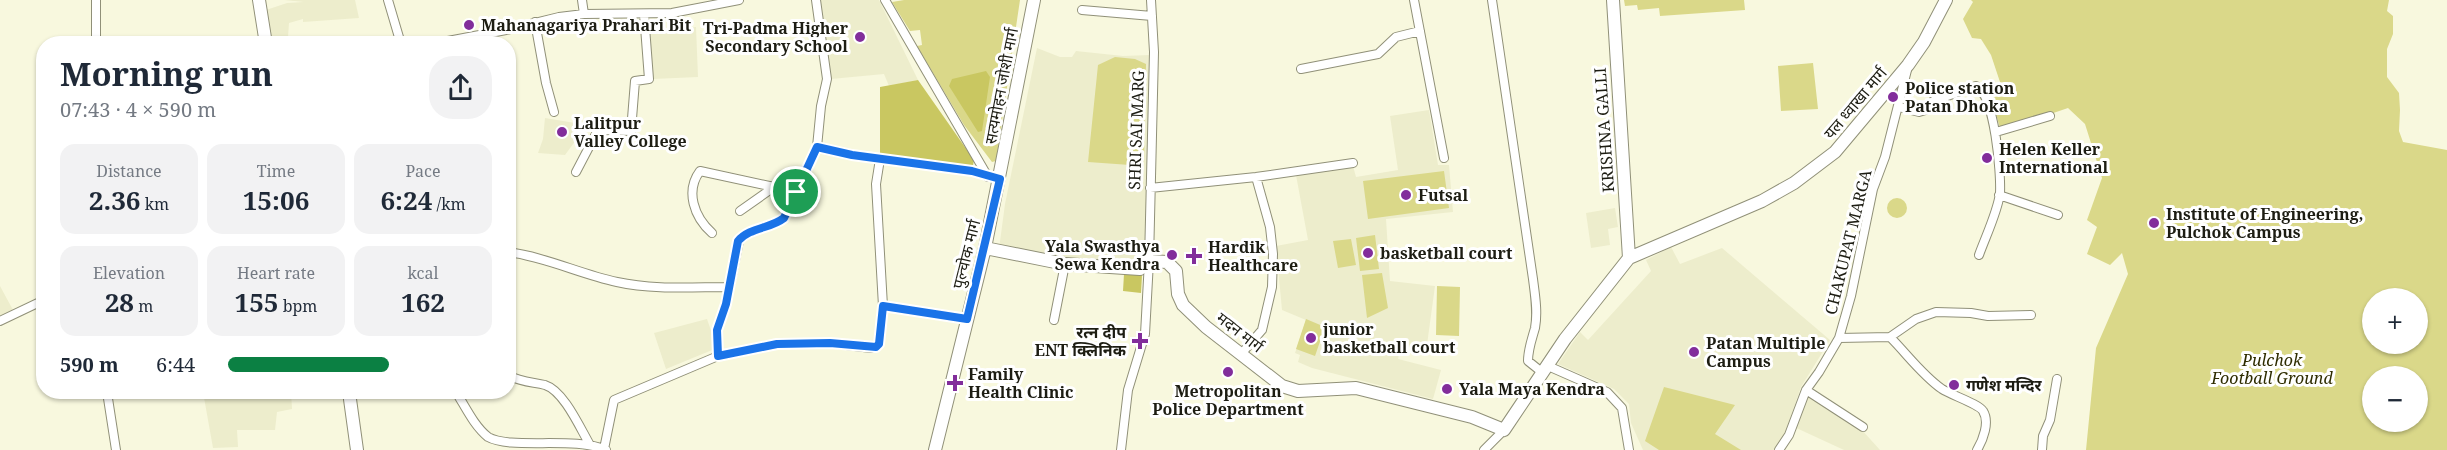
<!DOCTYPE html>
<html lang="en">
<head>
<meta charset="utf-8">
<style>
  body { margin:0; font-family:"Noto Serif","Noto Sans Devanagari",serif; background:#f2f2f3; color:#1f2937; height:100vh; display:flex; flex-direction:column; font-size:22px; white-space:nowrap }
  * { box-sizing:border-box; margin:0 }
  p { font-size:20px; color:#747a83 }
  .icon { flex:none; width:33px; height:33px; fill:none; stroke:currentColor; stroke-width:2; stroke-linecap:round; stroke-linejoin:round }
  .map { position:relative; flex:1; overflow:hidden }
  .panel { position:absolute; left:36px; top:36px; width:480px; height:363px; display:flex; flex-direction:column; background:#fff; border-radius:24px; box-shadow:0 2px 4px #0004 }
  .panel>* { flex:none }
  .tools { position:absolute; left:2362px; top:288px; display:grid; gap:12px }
  .tools a { display:grid; place-items:center; width:66px; height:66px; border-radius:50%; background:#fff; box-shadow:0 2px 4px #0004; font-size:30px }
  .pin { position:absolute; display:grid; place-items:center; width:51px; height:51px; color:#fff; margin:-26px; border:3px solid #fff; border-radius:50%; box-shadow:0 2px 6px #0007 }
  .round { display:grid; place-items:center; flex:none; width:63px; height:63px; border-radius:24px; background:#f2f2f3 }
  .headline { display:flex; align-items:center; justify-content:space-between; height:102px; padding:0 24px }
  h1 { font-size:33px; font-weight:700; line-height:45px }
  .figures { display:grid; grid-template-columns:repeat(3,1fr); gap:9px; height:102px; padding:6px 24px }
  .figures div { display:grid; align-content:center; border-radius:15px; background:#f2f2f3; text-align:center }
  .figures b { font-size:26px; font-weight:700 }
  .figures small { font-size:16px; font-weight:400 }
  .figures p { font-size:16px }
  ul { padding:0 24px; list-style:none; font-size:20px }
  li { display:grid; grid-template-columns:96px 72px 1fr; align-items:center; height:45px }
  li i { height:15px; border-radius:8px; background:#0b8043 }
  .map>svg:first-child { display:block }
  .built { fill:#ededcc }
  .green { fill:#dad889; fill-rule:evenodd }
  .water { fill:#c9c761 }
  .lines { fill:none; stroke-linecap:round; stroke-linejoin:round }
  .street-casing { stroke:#909078; stroke-width:10 }
  .secondary-casing { stroke:#909078; stroke-width:14 }
  .primary-casing { stroke:#909078; stroke-width:14 }
  .street { stroke:#fff; stroke-width:8 }
  .secondary { stroke:#fff; stroke-width:12 }
  .primary { stroke:#fff; stroke-width:12 }
  .route-casing { stroke:#fff; stroke-width:12 }
  .route { stroke:#1a73e8; stroke-width:8 }
  .poi-dot { fill:#822d9b; stroke:#fff; stroke-width:2 }
  .labels { text-anchor:middle; stroke-width:6; stroke-linejoin:round; paint-order:stroke }
  .poi-label { font-size:16px; font-weight:bold; fill:#1d1d13; stroke:#fff; text-anchor:start }
  .street-label { font-size:16px; fill:#1d1d13; stroke:#fff }
  .park-label { font-size:16px; font-style:italic; fill:#2e2c00; stroke:#fff }
</style>
</head>
<body>
<div class="map">
<svg width="2447" height="450" viewBox="0 0 2447 450">
  <rect width="100%" height="100%" fill="#f8f8de"/>
  <path class="built" d="M284,0H355L359,18L303,22V19L289,23L288,37H268L266,10L287,3L304,2Z
    M817,0H879L918,80L889,86L884,74L831,79Z
    M696,27L698,77L653,79L650,30Z
    M1037,48L1060,57H1072L1076,51L1123,56L1150,55L1145,256L1135,269L999,249L1005,204Z
    M1429,110L1438,165H1449L1453,212L1386,219L1390,281L1435,286L1426,352L1401,345L1398,359L1441,370L1433,399L1312,368L1298,362L1300,355L1295,353L1306,320L1282,310L1276,246L1308,240L1296,175L1353,166L1356,177L1398,170L1390,116Z
    M545,118L587,125L565,155L538,153L543,139Z
    M1615,208L1618,227L1608,229L1610,245L1591,248L1586,213Z
    M1671,247L1680,264L1722,248L1830,340L1801,387L1786,430L1776,450H1643L1631,423L1629,404L1614,389L1558,364L1580,332L1588,340L1651,271L1646,260Z
    M0,286L13,310L0,317Z
    M707,319L717,348L666,369L654,333Z
    M203,392H291L292,409L277,412L275,430H237L238,447L213,448Z
    M1807,394L1861,429L1880,450H1844L1792,426Z"/>
  <path class="green" d="M904,0H1020L996,161L992,162L964,125L917,46L922,45L920,30L910,31L892,2Z
    M1624,0H1744L1745,10L1660,16L1659,8L1638,10L1637,5L1625,6Z
    M1971,0H2389L2387,11L2393,16V34L2387,49V77L2399,93L2400,110L2399,131L2403,142L2447,150V450H2086L2096,348L2128,274L2122,253L2110,265L2087,254L2097,227L2087,220L2102,178L2085,124L2068,108L2001,131L1991,98L2004,94L1991,55L1981,39L1972,38L1963,19L1973,2ZM2373,298H2418V344H2373ZM2373,376H2418V422H2373Z
    M1115,57L1135,59L1146,64L1144,166L1088,162L1098,65Z
    M1813,63L1818,109L1781,111L1778,66Z
    M1444,171L1449,208L1368,219L1363,181Z
    M1887 208a10 10 0 1 1 20 0a10 10 0 1 1-20 0Z
    M1375,235L1379,269L1360,271L1356,238Z
    M1351,239L1356,265L1338,268L1333,241Z
    M1382,273L1388,308L1367,318L1362,275Z
    M1437,286L1460,287L1459,336L1436,335Z
    M1306,319L1325,327L1315,356L1296,349Z
    M1664,387L1735,405L1715,434L1741,450H1659L1645,441Z"/>
  <path class="water" d="M986,71L990,77L982,131L978,132L949,86L952,79Z
    M918,80L974,160L972,171L880,159V87Z
    M1124,274L1142,275L1141,293L1123,291Z"/>
  <g class="lines">
    <defs>
      <path id="street" d="M96,0V44
        M388,0L401,44
        M582,0L584,14
        M816,0L827,79L821,106L817,147L852,155L972,171L1000,179
        M885,0L988,177
        M1414,0L1444,158
        M1492,0L1533,279C1535,295 1538,312 1535,328C1532,339 1528,349 1528,361L1543,373
        M1082,10L1152,16
        M535,22L546,83L554,112
        M432,44L506,30L559,17L584,14L672,13L739,0
        M1301,69L1378,54L1396,37L1420,31
        M1899,107L1919,112L1932,108L1933,101L1976,86C1995,95 2001,173 2000,193C1998,211 1985,238 1979,255
        M1996,132L2050,116
        M576,172L598,130L631,131L635,81L649,79L644,14
        M1150,188L1256,177L1353,163
        M1999,195L2058,215
        M740,211L774,187L796,192
        M712,233C694,217 685,191 700,171L774,187
        M508,252C546,257 580,274 617,282C653,290 692,287 729,287
        M883,306L967,319
        M1054,320L1065,264
        M0,321L44,300
        M1890,337C1907,354 1922,375 1942,389C1951,395 1979,404 1983,411C1990,422 1983,440 1977,450
        M1839,338L1890,337L1916,319L1936,312L1971,313L1988,316L2031,315
        M1242,353L1262,330L1272,287L1273,254L1270,227L1256,177
        M718,356L717,330L726,304L739,241C750,227 770,229 784,218L817,147
        M1548,366L1607,392L1622,408L1629,450
        M508,375C520,382 532,382 545,385C564,391 580,428 590,445
        M1806,390L1863,427
        M107,392L116,450
        M456,392C465,406 474,426 488,437C511,450 575,436 606,450
        M604,449L614,400L718,356L777,344L830,343L871,348L879,344L883,306L876,184L880,159
        M1121,450L1128,390L1145,334L1149,261L1154,52L1151,0
        M1484,450L1504,430
        M1779,450L1789,435L1806,390L1819,372L1839,338L1851,296L1873,189L1885,157L1907,70
        M2042,450L2043,436L2050,420L2057,379"/>
      <path id="secondary" d="M1613,0L1629,258
        M985,248L1065,264L1140,269L1149,261L1167,262L1176,271L1178,294L1183,305L1206,327L1282,386L1298,391L1356,388L1472,417L1504,430L1565,339L1629,258
        M1629,258L1762,201L1794,183L1835,152L1908,65L1924,42L1946,0
        M935,450L985,248L1034,0"/>
      <path id="primary" d="M259,0L266,44
        M349,392L357,450"/>
    </defs>
    <use href="#street" class="street-casing"/>
    <use href="#secondary" class="secondary-casing"/>
    <use href="#primary" class="primary-casing"/>
    <use href="#street" class="street"/>
    <use href="#secondary" class="secondary"/>
    <use href="#primary" class="primary"/>
  </g>
  <g class="lines">
    <defs>
      <path id="route" d="M817,147L852,155L972,171L1000,179L967,319L883,306L879,344L876,347L830,343L777,344L718,356L717,330L726,304L738,241C750,227 770,229 784,218Z"/>
    </defs>
    <use href="#route" class="route-casing"/>
    <use href="#route" class="route"/>
  </g>
  <g class="poi-dot">
    <circle cx="469" cy="25" r="6"/>
    <circle cx="860" cy="37" r="6"/>
    <circle cx="1893" cy="97" r="6"/>
    <circle cx="562" cy="132" r="6"/>
    <circle cx="1987" cy="158" r="6"/>
    <circle cx="1406" cy="195" r="6"/>
    <circle cx="2154" cy="223" r="6"/>
    <circle cx="1368" cy="253" r="6"/>
    <circle cx="1172" cy="255" r="6"/>
    <path d="M1191 247h6v6h6v6h-6v6h-6v-6h-6v-6h6z"/>
    <circle cx="1311" cy="338" r="6"/>
    <path d="M1137 332h6v6h6v6h-6v6h-6v-6h-6v-6h6z"/>
    <circle cx="1694" cy="352" r="6"/>
    <circle cx="1228" cy="372" r="6"/>
    <path d="M952 374h6v6h6v6h-6v6h-6v-6h-6v-6h6z"/>
    <circle cx="1954" cy="385" r="6"/>
    <circle cx="1447" cy="389" r="6"/>
  </g>
  <g class="labels">
    <g class="poi-label">
      <text x="481" y="31">Mahanagariya Prahari Bit</text>
      <text x="848" y="34" text-anchor="end">Tri-Padma Higher<tspan x="848" dy="18">Secondary School</tspan></text>
      <text x="1905" y="94">Police station<tspan x="1905" dy="18">Patan Dhoka</tspan></text>
      <text x="574" y="129">Lalitpur<tspan x="574" dy="18">Valley College</tspan></text>
      <text x="1999" y="155">Helen Keller<tspan x="1999" dy="18">International</tspan></text>
      <text x="1418" y="201">Futsal</text>
      <text x="2166" y="220">Institute of Engineering,<tspan x="2166" dy="18">Pulchok Campus</tspan></text>
      <text x="1160" y="252" text-anchor="end">Yala Swasthya<tspan x="1160" dy="18">Sewa Kendra</tspan></text>
      <text x="1208" y="253">Hardik<tspan x="1208" dy="18">Healthcare</tspan></text>
      <text x="1380" y="259">basketball court</text>
      <text x="1323" y="335">junior<tspan x="1323" dy="18">basketball court</tspan></text>
      <text x="1126" y="338" text-anchor="end">रत्न दीप<tspan x="1126" dy="18">ENT क्लिनिक</tspan></text>
      <text x="1706" y="349">Patan Multiple<tspan x="1706" dy="18">Campus</tspan></text>
      <text x="968" y="380">Family<tspan x="968" dy="18">Health Clinic</tspan></text>
      <text x="1966" y="391">गणेश मन्दिर</text>
      <text x="1459" y="395">Yala Maya Kendra</text>
      <text x="1228" y="397" text-anchor="middle">Metropolitan<tspan x="1228" dy="18">Police Department</tspan></text>
    </g>
    <g class="street-label">
      <text transform="translate(1001 86) rotate(-79)" y="6">सत्यमोहन जोशी मार्ग</text>
      <text transform="translate(1855 103) rotate(-50)" y="6">यल ध्वाखा मार्ग</text>
      <text transform="translate(1136 130) rotate(-88)" y="6">SHRI SAI MARG</text>
      <text transform="translate(1604 130) rotate(-94)" y="6">KRISHNA GALLI</text>
      <text transform="translate(1848 242) rotate(-76)" y="6">CHAKUPAT MARGA</text>
      <text transform="translate(966 254) rotate(-76)" y="6">पुल्चोक मार्ग</text>
      <text transform="translate(1240 332) rotate(38)" y="6">मदन मार्ग</text>
    </g>
    <g class="park-label">
      <text x="2272" y="366">Pulchok<tspan x="2272" dy="18">Football Ground</tspan></text>
    </g>
  </g>
</svg>
<div class="tools">
<a>+</a>
<a>−</a>
</div>
<div class="pin" style="left:796px;top:192px;background:#1e9e55"><svg class="icon" aria-label="arrive" viewBox="0 0 24 24"><path d="M6 21V4h12l-3 4 3 4H6"/></svg></div>
<section class="panel">
<div class="headline"><div><h1>Morning run</h1><p>07:43 · 4 × 590 m</p></div><a class="round"><svg class="icon" aria-label="share" viewBox="0 0 24 24"><path d="M12 15V3M7 8l5-5 5 5M5 13v7h14v-7"/></svg></a></div>
<div class="figures">
<div><p>Distance</p><b>2.36<small> km</small></b></div>
<div><p>Time</p><b>15:06</b></div>
<div><p>Pace</p><b>6:24<small> /km</small></b></div>
</div>
<div class="figures">
<div><p>Elevation</p><b>28<small> m</small></b></div>
<div><p>Heart rate</p><b>155<small> bpm</small></b></div>
<div><p>kcal</p><b>162</b></div>
</div>
<ul>
<li><b>590 m</b>6:44<i style="width:61%"></i></li>
</ul>
</section>
</div>
</body>
</html>
